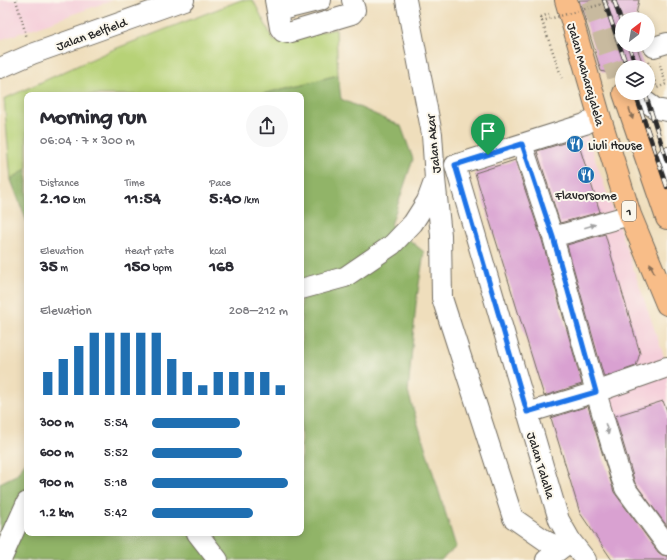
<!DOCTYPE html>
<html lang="en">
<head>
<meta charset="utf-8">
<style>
  body { margin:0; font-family:"Gochi Hand",sans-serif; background:#f7f7f7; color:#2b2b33; height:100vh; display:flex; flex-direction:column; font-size:15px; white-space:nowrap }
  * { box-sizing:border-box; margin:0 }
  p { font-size:13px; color:#7c7c81 }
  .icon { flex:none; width:22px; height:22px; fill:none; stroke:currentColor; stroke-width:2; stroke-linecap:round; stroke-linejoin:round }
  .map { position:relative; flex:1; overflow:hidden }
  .details { position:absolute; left:24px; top:92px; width:280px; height:444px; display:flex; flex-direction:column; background:#fff; border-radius:8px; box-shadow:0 2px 10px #0003 }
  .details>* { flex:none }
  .needle { width:26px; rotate:31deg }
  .buttons { position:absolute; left:615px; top:12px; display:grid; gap:8px }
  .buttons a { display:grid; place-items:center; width:40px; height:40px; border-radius:50%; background:#fff; box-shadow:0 2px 10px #0003; font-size:20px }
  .pin { position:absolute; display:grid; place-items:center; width:34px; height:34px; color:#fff; margin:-41px -17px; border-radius:50% 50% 50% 0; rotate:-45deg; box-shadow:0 0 4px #0007 }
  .pin .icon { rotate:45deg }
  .round { display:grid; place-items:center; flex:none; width:42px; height:42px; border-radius:21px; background:#f7f7f7 }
  .head { display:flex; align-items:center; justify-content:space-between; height:68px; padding:0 16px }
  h1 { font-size:22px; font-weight:700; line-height:30px }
  .figures { display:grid; grid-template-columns:repeat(3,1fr); gap:6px; height:68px; padding:4px 16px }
  .figures div { display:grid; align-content:center }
  .figures b { font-size:17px; font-weight:700 }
  .figures small { font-size:11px; font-weight:400 }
  .figures p { font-size:11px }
  .chart { height:112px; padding:8px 16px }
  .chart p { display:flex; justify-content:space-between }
  .chart svg { width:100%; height:72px; margin-top:4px; stroke:#1f6fb2; stroke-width:6 }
  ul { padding:0 16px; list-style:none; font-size:13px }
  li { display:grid; grid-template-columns:64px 48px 1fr; align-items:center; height:30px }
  li i { height:10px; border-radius:5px; background:#1f6fb2 }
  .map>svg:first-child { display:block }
  .built { fill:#f5cfda }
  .green { fill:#b7d277; stroke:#717e51 }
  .forest { fill:#91b468; stroke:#5e704a }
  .building { fill:#d9a1d1 }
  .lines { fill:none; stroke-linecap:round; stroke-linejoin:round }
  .highway-tunnel { stroke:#c8ba9f; stroke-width:22; stroke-dasharray:22 11; stroke-linecap:butt }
  .minor-casing { stroke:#706a5e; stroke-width:22 }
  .highway-casing { stroke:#706a5e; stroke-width:24 }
  .path { stroke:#706a5e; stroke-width:2.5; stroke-dasharray:1 3; stroke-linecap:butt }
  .minor { stroke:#fff; stroke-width:20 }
  .highway { stroke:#f8bd88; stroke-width:22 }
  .rail-casing { stroke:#2b2b2b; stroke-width:4.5 }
  .rail { stroke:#fbf7ec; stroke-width:3; stroke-dasharray:9; stroke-linecap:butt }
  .path-bridge { stroke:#706a5e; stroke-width:2.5; stroke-dasharray:1 3; stroke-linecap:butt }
  .oneway { fill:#876d55 }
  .oneway2 { fill:#a0a0a0 }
  .route-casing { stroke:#fff; stroke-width:8 }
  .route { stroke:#1a73e8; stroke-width:5 }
  .labels { text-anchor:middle; stroke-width:4; stroke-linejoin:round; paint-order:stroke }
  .shield { fill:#fbf7ec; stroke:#696865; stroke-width:1 }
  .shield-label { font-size:12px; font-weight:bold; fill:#2b2b2b }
  .street-label { font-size:13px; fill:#2b2b2b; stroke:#fbf7ec }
  .poi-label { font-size:13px; fill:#2b2b2b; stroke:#fbf7ec; text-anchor:start }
</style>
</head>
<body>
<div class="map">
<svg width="667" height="560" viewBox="0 0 667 560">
  <rect width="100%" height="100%" fill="#fbf7ec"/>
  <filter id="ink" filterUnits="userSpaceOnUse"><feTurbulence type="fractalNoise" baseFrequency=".025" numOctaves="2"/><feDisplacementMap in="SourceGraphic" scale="8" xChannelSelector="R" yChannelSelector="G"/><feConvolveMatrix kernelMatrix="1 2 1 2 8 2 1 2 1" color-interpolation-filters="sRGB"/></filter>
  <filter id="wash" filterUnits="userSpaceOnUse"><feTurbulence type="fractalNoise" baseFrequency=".012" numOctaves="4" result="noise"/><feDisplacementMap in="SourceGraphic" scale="16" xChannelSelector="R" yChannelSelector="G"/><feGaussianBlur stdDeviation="0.9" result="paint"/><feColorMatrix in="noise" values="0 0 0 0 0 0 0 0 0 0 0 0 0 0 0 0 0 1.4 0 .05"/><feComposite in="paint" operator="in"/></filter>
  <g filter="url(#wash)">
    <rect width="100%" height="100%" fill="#efdebc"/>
    <path class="built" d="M0,0H113L0,40Z
      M585,130L667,365V535L627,486L529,148Z"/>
    <path class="green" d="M241,0H253L274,41L336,29L338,75L259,95H27V168L11,180L4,99L112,50Z"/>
    <path class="forest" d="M338,75L341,99L401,126L413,159L391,225L424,252L416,304L408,392L456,547L441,560H0V483L16,475L27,460V533H301V95H259Z
      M27,168V222L11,180Z"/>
    <g id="blocks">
      <path class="building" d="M579,0H639L635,19H622V45H636L644,67H622V77L601,71Z
        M577,139L600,212L560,223L537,151Z
        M515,160L542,240L582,384L544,396L475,173Z
        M605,234L640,353L636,366L604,377L567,245Z
        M663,401L667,411V526L635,483L615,416Z
        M588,406L614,492L658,552L662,555L667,556V560H612L580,513L551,418Z"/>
    </g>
  </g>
  <g filter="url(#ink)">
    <use href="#blocks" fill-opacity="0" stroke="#706a5e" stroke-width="1"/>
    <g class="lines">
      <path class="highway-tunnel" d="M592,0L618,76"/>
      <defs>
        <path id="minor" d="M275,0L280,28L283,32L288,33L352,14L355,10L352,0
          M277,11L321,0
          M654,47L667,43
          M0,68L32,54L184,0
          M634,93L656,109L667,111
          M522,144L553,237L596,392L620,474L625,488L667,545
          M435,179L441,235L442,298L513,518L546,541L561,548
          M663,201L664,173L667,157
          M553,237L630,215
          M301,289L345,277L392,245L413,223L427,201L435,179L432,134L406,0
          M527,413L596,392L667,367
          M197,533L218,560
          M571,541L559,520L551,493L455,165L585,124L599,115
          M1,560L27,502
          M546,560L571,541L586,560"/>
        <path id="highway" d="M566,0L599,115L630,215L667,304
          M624,93L667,218"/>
      </defs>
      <use href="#minor" class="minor-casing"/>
      <use href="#highway" class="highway-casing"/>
      <path class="path" d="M16,0L27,38
        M541,17L549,14
        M542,21L562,78
        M648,62L657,88L666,84L659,62"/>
      <use href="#minor" class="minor"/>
      <use href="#highway" class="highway"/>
      <defs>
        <path id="rail" d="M604,0L627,67
          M614,0L622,24
          M629,45L636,67
          M635,93L667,187
          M645,93L667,161"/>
      </defs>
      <use href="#rail" class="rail-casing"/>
      <use href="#rail" class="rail"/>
      <path class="path-bridge" d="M541,17L542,21L617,0"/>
    </g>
    <defs><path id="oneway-solid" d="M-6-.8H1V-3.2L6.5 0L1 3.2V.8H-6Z"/></defs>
    <g class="oneway">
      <use href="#oneway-solid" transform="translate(631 114) rotate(71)"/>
      <use href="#oneway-solid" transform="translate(652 268) rotate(-112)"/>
    </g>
    <g class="oneway2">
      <use href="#oneway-solid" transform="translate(590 226) rotate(-16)"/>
      <use href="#oneway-solid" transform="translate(607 429) rotate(73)"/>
    </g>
  </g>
  <g class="lines" filter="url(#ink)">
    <defs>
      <path id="route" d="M522,144L553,237L596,392L527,412L455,165Z"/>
    </defs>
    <use href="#route" class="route-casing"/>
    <use href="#route" class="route"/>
  </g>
  <defs>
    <symbol id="restaurant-disc" viewBox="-11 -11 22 22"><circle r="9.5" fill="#1f6fb2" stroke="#fbf7ec"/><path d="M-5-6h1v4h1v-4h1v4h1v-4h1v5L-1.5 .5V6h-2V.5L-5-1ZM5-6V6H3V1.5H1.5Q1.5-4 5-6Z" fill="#fff"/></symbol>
  </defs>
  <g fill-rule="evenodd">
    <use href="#restaurant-disc" x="565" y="134" width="20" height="20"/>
    <use href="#restaurant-disc" x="576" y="165" width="20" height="20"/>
  </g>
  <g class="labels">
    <rect class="shield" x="622" y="201" width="14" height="20" rx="3"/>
    <g class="shield-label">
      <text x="629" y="215">1</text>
    </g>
    <g class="street-label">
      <text transform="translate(91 33) rotate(-20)" y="5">Jalan Belfield</text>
      <text transform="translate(587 74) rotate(74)" y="5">Jalan Maharajalela</text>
      <text transform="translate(432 144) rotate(-96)" y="5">Jalan Akar</text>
      <text transform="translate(542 465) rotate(73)" y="5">Jalan Talalla</text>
    </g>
    <g class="poi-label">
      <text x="588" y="149">Liuli House</text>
      <text x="586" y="199" text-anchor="middle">Flavorsome</text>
    </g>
  </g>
</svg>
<div class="buttons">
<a><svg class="needle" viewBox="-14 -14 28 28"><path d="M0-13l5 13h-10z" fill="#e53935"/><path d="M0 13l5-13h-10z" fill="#7c7c81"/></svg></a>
<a><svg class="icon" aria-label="layers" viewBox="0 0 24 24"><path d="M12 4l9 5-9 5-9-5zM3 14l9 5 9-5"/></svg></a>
</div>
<div class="pin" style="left:488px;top:155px;background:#1e9e55"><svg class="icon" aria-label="arrive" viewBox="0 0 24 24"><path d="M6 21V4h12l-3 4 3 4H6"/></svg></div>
<section class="details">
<div class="head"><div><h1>Morning run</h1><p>06:04 · 7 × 300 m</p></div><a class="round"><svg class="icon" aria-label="share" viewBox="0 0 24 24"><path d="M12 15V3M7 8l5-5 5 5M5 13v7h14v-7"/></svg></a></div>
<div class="figures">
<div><p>Distance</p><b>2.10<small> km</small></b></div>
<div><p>Time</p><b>11:54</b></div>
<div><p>Pace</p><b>5:40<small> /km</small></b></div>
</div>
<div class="figures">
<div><p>Elevation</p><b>35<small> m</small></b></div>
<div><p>Heart rate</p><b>150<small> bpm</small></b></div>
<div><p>kcal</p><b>168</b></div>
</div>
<div class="chart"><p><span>Elevation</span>208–212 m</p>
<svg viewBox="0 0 160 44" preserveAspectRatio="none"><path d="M5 44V30M15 44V22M25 44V14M35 44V6M45 44V6M55 44V6M65 44V6M75 44V6M85 44V22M95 44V30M105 44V38M115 44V30M125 44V30M135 44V30M145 44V30M155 44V38"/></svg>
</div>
<ul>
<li><b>300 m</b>5:54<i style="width:65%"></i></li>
<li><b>600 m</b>5:52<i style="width:66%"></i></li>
<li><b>900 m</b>5:18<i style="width:100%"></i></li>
<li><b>1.2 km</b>5:42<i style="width:74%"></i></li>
</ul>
</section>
</div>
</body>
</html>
